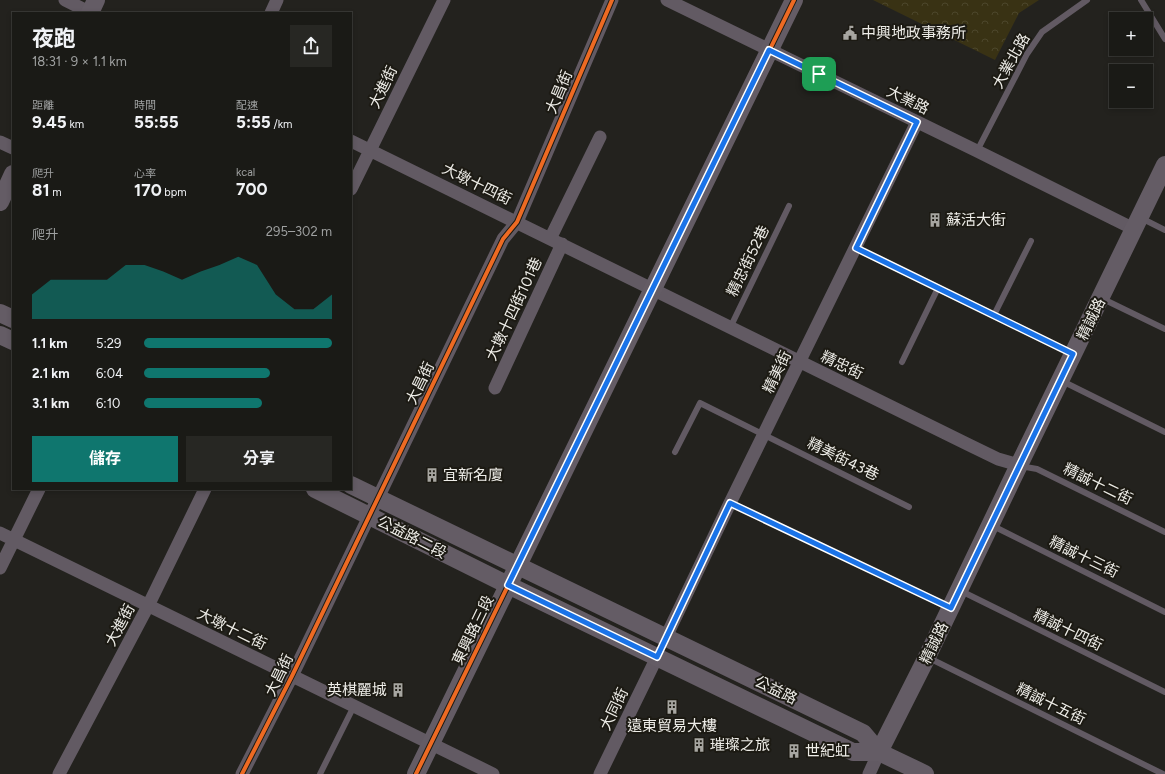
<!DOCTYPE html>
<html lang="zh-TW">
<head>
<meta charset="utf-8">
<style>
  body { margin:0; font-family:Figtree,"Noto Sans TC",sans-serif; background:#272723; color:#f1f3f6; height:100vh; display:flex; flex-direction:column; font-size:15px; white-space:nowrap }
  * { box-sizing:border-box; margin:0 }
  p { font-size:13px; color:#9fa1a1 }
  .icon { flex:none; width:22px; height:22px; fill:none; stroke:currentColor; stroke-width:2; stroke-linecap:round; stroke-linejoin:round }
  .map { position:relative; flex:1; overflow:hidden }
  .drawer { position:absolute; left:12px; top:12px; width:340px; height:478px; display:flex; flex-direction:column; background:#1a1a16; border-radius:0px; box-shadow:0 2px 6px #0003,0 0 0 1px #383835 }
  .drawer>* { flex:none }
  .tools { position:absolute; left:1109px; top:12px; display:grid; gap:8px }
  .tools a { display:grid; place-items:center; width:44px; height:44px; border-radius:0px; background:#1a1a16; box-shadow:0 2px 6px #0003,0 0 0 1px #383835; font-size:20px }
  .pin { position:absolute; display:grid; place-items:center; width:34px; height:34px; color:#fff; margin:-17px; border-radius:8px; box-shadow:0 2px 6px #0006 }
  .round { display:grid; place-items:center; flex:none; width:42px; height:42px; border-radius:0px; background:#272723 }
  .summary { display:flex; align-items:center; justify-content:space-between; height:68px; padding:0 20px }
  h1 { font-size:22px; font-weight:700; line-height:30px }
  .stats { display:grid; grid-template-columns:repeat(3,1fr); gap:6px; height:68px; padding:4px 20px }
  .stats div { display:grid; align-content:center }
  .stats b { font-size:17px; font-weight:700 }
  .stats small { font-size:11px; font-weight:400 }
  .stats p { font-size:11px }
  .chart { height:112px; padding:8px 20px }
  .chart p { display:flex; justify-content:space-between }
  .chart svg { width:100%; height:72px; margin-top:4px; fill:#0f766e; opacity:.7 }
  .primary-button { display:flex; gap:8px; margin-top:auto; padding:8px 20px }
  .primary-button a { flex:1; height:46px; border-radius:0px; background:#0f766e; color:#fff; font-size:16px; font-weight:700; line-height:46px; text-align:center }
  .primary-button a+a { background:#272723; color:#f1f3f6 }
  ul { padding:0 20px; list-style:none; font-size:13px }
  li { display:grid; grid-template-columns:64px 48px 1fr; align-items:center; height:30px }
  li i { height:10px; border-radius:5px; background:#0f766e }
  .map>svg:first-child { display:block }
  .park { fill:url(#park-crowns) }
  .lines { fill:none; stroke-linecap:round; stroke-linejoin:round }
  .lane { stroke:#625a63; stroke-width:6 }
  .street { stroke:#625a63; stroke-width:13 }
  .secondary { stroke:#645c65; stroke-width:18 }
  .cycleway-casing { stroke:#1c1a13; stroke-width:6 }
  .cycleway { stroke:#ed6a23; stroke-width:4 }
  .route-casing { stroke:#fff; stroke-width:8 }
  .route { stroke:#1a73e8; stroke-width:5 }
  .labels { text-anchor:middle; stroke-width:4; stroke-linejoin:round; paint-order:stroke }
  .poi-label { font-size:15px; fill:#eeede8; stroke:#1c1a13; text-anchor:start }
  .street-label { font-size:15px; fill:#eeede8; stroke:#1c1a13 }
</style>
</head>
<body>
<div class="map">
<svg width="1165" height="774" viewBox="0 0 1165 774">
  <defs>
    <pattern id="park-crowns" width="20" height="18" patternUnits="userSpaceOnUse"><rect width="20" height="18" fill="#393214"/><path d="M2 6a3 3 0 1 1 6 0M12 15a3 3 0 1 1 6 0" fill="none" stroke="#4c462b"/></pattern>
  </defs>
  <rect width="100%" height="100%" fill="#23221e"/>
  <path class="park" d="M873,0H1039L1019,13L995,60Z"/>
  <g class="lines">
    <path class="lane" d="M1141,0L1165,39
      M977,151L1027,54L1042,32L1087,0
      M1141,218L1165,230
      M855,248L1072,353
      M1103,299L1165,329
      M994,315L1031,241
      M730,328L789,206
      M902,362L938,288
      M1062,381L1165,432
      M675,452L700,403L909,507
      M1020,466L1037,469L1165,532
      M730,503L950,608
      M991,525L1165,612
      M961,591L1165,692
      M929,658L1163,774
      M320,774L354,706"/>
    <path class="street" d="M65,0L91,13
      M667,0L977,151L1134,229
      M271,13L277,0
      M351,141C567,247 782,354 998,459L1019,465
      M0,142L13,148
      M351,189L444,0
      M550,239L600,137
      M495,388L562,244
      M0,533L493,774
      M0,568L39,489
      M666,637L730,503L917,122
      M59,774L148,606L205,489
      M242,774L292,676L503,239L517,222L612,0
      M600,774L657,657
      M869,774L879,752"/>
    <path class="secondary" d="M90,13L96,0
      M0,202L13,174
      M0,313L13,319
      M0,335L13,341
      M351,485L863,733L879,752L925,774
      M315,489L508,585L853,752H879
      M879,752L927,657L1019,465L1165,165
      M416,774L794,0"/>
    <defs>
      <path id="cycleway" d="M242,774L292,676L503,239L517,222L612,0
        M416,774L794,0"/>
    </defs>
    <use href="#cycleway" class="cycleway-casing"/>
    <use href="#cycleway" class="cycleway"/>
  </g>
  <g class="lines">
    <defs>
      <path id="route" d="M769,50L917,122L856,248L1073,354L951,608L730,503L657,657L508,585Z"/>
    </defs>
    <use href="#route" class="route-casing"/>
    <use href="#route" class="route"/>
  </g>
  <defs>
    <symbol id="civic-bare" viewBox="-9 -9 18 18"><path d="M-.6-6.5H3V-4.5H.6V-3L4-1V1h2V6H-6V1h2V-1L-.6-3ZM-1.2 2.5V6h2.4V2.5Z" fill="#a7a6a1" stroke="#1c1a13" stroke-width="2.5" paint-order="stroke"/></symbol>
    <symbol id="building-bare" viewBox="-9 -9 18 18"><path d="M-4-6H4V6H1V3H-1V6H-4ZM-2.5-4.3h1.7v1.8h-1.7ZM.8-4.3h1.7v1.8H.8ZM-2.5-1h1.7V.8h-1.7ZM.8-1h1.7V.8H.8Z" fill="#a7a6a1" stroke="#1c1a13" stroke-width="2.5" paint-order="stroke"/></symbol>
  </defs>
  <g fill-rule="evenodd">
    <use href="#civic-bare" x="840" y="23" width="20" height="20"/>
    <use href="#building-bare" x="925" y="210" width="20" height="20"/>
    <use href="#building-bare" x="422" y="465" width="20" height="20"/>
    <use href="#building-bare" x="388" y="680" width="20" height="20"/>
    <use href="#building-bare" x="662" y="697" width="20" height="20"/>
    <use href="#building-bare" x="689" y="735" width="20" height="20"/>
    <use href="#building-bare" x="784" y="741" width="20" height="20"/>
  </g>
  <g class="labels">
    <g class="poi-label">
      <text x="861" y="38">中興地政事務所</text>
      <text x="946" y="225">蘇活大街</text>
      <text x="443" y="480">宜新名廈</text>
      <text x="387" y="695" text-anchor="end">英棋麗城</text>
      <text x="672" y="731" text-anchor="middle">遠東貿易大樓</text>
      <text x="710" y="750">璀璨之旅</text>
      <text x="805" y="756">世紀虹</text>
    </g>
    <g class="street-label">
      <text transform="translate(1011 61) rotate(-61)" y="5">大業北路</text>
      <text transform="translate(383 87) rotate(-64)" y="5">大進街</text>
      <text transform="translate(559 92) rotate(-67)" y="5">大昌街</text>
      <text transform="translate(908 100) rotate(26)" y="5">大業路</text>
      <text transform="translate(477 184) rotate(26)" y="5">大墩十四街</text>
      <text transform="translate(748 261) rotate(-64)" y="5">精忠街52巷</text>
      <text transform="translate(514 309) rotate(-65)" y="5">大墩十四街101巷</text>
      <text transform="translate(1091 319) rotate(-64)" y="5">精誠路</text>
      <text transform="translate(842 365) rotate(26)" y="5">精忠街</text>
      <text transform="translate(777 372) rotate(-64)" y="5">精美街</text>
      <text transform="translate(420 383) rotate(-64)" y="5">大昌街</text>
      <text transform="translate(843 459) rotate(26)" y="5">精美街43巷</text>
      <text transform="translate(1098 484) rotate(26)" y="5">精誠十二街</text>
      <text transform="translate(412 537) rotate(27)" y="5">公益路二段</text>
      <text transform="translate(1084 557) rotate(26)" y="5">精誠十三街</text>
      <text transform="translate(120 625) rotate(-62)" y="5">大進街</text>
      <text transform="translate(232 629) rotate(26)" y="5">大墩十二街</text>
      <text transform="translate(473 630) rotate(-64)" y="5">東興路三段</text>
      <text transform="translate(1068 630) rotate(26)" y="5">精誠十四街</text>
      <text transform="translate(934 643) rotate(-64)" y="5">精誠路</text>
      <text transform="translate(279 675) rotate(-64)" y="5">大昌街</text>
      <text transform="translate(776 690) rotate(26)" y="5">公益路</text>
      <text transform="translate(1051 704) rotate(26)" y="5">精誠十五街</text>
      <text transform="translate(614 709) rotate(-64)" y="5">大同街</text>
    </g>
  </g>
</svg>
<div class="tools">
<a>+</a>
<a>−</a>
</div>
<div class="pin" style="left:819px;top:74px;background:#1e9e55"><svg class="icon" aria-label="arrive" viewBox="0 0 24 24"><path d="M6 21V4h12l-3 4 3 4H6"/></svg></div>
<section class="drawer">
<div class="summary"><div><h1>夜跑</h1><p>18:31 · 9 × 1.1 km</p></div><a class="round"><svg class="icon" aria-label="share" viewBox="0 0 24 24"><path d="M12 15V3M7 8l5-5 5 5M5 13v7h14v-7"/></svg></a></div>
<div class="stats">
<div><p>距離</p><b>9.45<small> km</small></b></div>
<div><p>時間</p><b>55:55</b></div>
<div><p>配速</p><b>5:55<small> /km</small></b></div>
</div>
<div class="stats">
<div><p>爬升</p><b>81<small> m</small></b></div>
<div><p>心率</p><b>170<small> bpm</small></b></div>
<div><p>kcal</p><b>700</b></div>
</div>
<div class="chart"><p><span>爬升</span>295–302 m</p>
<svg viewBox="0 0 160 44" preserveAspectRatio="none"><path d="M0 44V29L10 20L20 20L30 20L40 20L50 11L60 11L70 15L80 20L90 15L100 11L110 6L120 11L130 29L140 38L150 38L160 29V44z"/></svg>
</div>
<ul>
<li><b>1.1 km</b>5:29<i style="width:100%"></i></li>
<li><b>2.1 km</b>6:04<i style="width:67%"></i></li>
<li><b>3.1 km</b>6:10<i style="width:63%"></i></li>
</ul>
<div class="primary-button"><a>儲存</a><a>分享</a></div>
</section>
</div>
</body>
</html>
